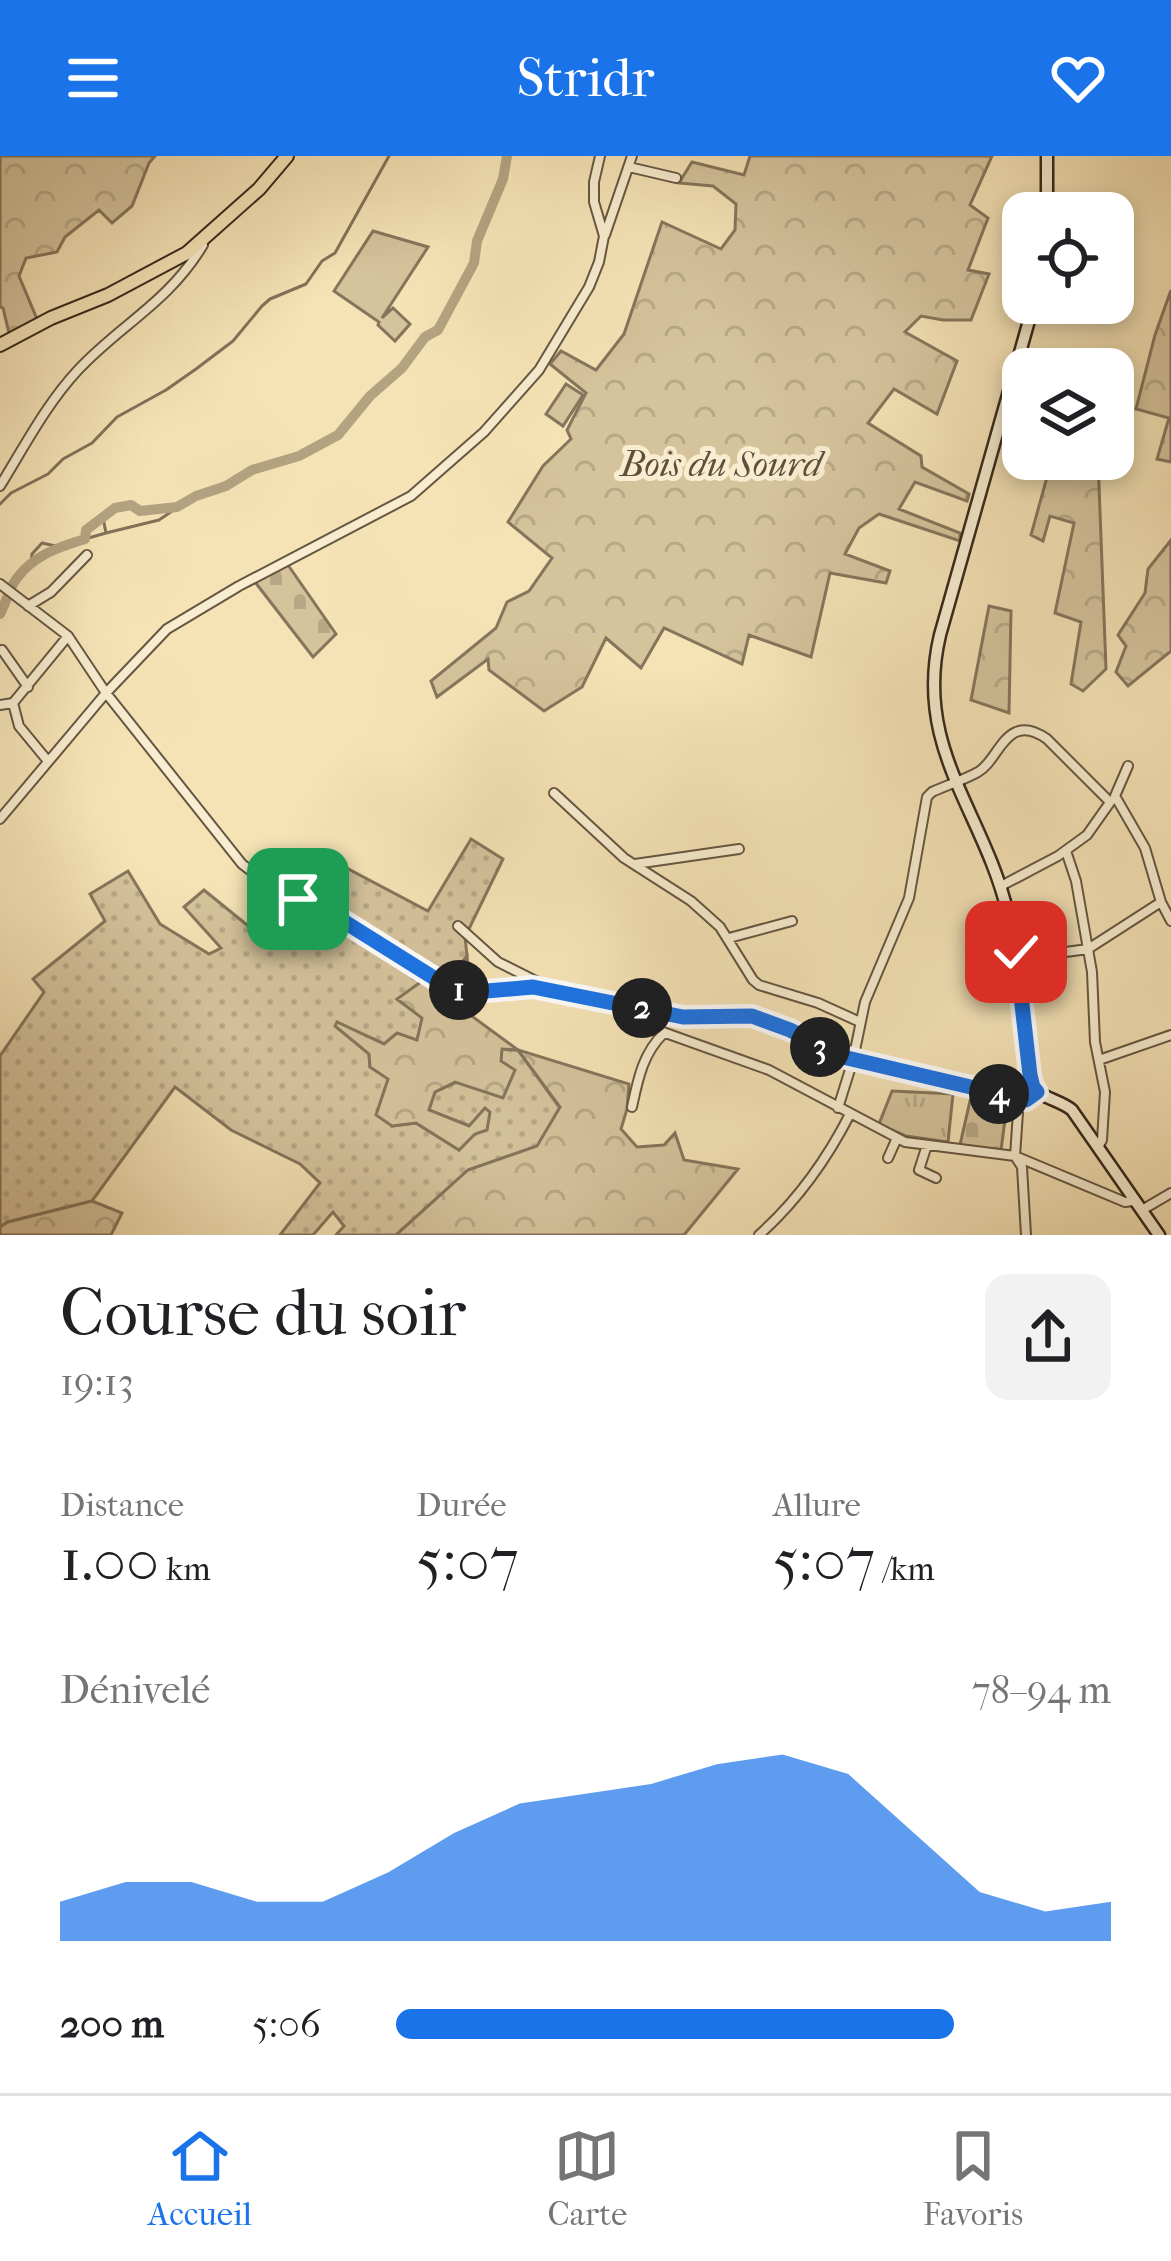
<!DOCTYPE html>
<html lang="fr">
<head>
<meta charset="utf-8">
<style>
  body { margin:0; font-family:"IM FELL French Canon",serif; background:#f2f2f2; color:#202124; height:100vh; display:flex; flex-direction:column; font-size:45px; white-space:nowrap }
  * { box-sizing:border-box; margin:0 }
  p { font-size:39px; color:#757577 }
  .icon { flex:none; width:66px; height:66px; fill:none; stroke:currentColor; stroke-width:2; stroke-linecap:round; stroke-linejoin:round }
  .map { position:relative; height:1079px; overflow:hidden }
  .details { display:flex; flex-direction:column; background:#fff; flex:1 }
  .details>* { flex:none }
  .fabs { position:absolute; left:1002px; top:36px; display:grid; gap:24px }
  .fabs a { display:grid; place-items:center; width:132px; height:132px; border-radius:24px; background:#fff; box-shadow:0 6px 18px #0003; font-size:60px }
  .pin { position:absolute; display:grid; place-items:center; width:102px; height:102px; color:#fff; margin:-51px; border-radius:24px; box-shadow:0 6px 18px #0006 }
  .km { position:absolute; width:60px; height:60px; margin:-30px; border-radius:50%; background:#222; color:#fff; font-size:33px; line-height:60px; text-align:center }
  .round { display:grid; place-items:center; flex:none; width:126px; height:126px; border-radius:24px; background:#f2f2f2 }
  .summary { display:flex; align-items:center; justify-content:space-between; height:204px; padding:0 60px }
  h1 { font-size:66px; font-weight:600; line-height:90px }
  .stats { display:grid; grid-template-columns:repeat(3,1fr); gap:18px; height:204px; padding:12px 60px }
  .stats div { display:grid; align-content:center }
  .stats b { font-size:60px; font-weight:600 }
  .stats small { font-size:33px; font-weight:400 }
  .stats p { font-size:33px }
  .chart { height:336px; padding:24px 60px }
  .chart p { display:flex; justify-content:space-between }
  .chart svg { width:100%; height:216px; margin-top:12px; fill:#1a73e8; opacity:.7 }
  ul { padding:0 60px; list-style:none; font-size:39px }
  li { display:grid; grid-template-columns:192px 144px 1fr; align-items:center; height:90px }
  li i { height:30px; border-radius:15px; background:#1a73e8 }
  header { display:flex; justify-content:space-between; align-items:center; height:156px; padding:0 60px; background:#1a73e8; color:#fff; font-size:54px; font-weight:600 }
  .menu { display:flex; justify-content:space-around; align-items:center; height:168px; border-top:3px solid #e0e0e0; background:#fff; font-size:33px; color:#757577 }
  .menu a { display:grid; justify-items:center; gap:6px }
  .menu .current { color:#1a73e8 }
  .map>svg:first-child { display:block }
  .grass { fill:url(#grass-dots); stroke:#86755c; stroke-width:3 }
  .forest { fill:url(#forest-crowns); stroke:#86755c; stroke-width:3 }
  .cemetery { fill:url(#cemetery-stones); stroke:#86755c; stroke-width:3 }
  .park { fill:url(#park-tufts); stroke:#86755c; stroke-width:3 }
  .pitch { fill:#d5c39c; stroke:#86755c; stroke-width:3 }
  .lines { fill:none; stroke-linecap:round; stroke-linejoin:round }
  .stream { stroke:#827158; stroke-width:3 }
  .river { stroke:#b4a381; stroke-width:10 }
  .street-casing { stroke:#665642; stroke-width:12 }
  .secondary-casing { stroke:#36271b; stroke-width:15 }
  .primary-casing { stroke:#36271b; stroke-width:16 }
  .street { stroke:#f8edd0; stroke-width:8 }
  .secondary { stroke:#f8edd0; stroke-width:10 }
  .primary { stroke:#f5e3b6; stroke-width:12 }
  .route-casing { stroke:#fff; stroke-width:24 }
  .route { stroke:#1a73e8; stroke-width:15 }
  .labels { text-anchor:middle; stroke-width:10; stroke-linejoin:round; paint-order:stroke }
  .park-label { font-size:36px; font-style:italic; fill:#5e4e3b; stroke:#f8edd0 }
</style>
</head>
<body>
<header><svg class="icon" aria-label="menu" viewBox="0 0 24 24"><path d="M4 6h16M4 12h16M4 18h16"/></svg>Stridr<svg class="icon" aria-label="heart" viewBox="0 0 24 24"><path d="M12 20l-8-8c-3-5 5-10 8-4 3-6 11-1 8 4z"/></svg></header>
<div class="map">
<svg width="1171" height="1079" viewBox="0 0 1171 1079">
  <defs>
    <pattern id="grass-dots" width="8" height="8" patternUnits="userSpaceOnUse" patternTransform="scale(3)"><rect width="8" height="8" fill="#d5c39c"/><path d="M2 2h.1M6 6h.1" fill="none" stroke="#b7a886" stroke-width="1.8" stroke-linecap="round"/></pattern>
    <pattern id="forest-crowns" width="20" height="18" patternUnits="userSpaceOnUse" patternTransform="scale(3)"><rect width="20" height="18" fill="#d5c39c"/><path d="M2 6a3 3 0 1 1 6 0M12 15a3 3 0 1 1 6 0" fill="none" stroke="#b7a886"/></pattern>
    <pattern id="cemetery-stones" width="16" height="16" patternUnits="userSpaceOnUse" patternTransform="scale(3)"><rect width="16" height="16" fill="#d5c39c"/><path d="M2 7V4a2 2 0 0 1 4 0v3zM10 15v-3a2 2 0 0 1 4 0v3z" fill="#b7a886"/></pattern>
    <pattern id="park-tufts" width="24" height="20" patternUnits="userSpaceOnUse" patternTransform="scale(3)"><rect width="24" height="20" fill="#d5c39c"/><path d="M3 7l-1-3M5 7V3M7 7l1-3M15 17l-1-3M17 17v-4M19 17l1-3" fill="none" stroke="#b7a886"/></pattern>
  </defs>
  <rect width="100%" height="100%" fill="#f5e3b6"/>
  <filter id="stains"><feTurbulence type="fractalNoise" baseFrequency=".00167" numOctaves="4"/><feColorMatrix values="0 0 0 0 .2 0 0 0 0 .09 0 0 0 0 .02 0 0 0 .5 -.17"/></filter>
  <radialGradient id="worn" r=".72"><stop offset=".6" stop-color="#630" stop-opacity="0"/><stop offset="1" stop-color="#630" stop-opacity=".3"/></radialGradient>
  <path class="grass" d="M471,683L503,703L465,781L467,800L442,833L425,823L398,844L423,862L417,884L385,888L338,867L369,898L370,911L389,923L392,970L416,967L459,994L485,952L470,970L428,954L435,936L501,906V893L518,894L560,952L538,990L468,1014L396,1079H336L344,1070L333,1056L313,1079H280L320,1027L300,1008L231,974L175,931L92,1045L8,1066L0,1071V900L44,836L33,823L105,765L90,738L128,715L160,768L209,798L221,792L184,751L204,734L268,786L333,705L428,755Z"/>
  <path class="forest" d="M0,0H155L149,7L132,50L112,67L99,54L65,81L57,96L26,102L19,120L37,163L9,177L3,152L0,151Z
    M750,0H992L970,49L988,62L968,114L989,118L971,164H943L921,160L905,176L957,205L937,258L894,233L868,267L921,300L922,311L969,338L967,345L915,326L899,353L960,377V385L879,358L859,372L845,398L890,415L886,427L830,417L811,501L749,479L742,508L664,472L641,512L606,482L582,531L544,555L489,514L488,503L437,541L431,525L496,472L507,446L529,435L552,402L508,366L543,310L571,283L567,274L586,237L550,208L561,195L596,214L624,178L662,66L721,93L735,74L736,48L713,30L679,27L692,6L744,19Z
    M1171,134V306L1157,303L1169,262L1136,253L1155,179Z
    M1052,303H1098L1106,513L1083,535L1071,528L1081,466L1055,457L1074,367L1050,360L1043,385L1031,379Z
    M1171,384V495L1128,530L1116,516L1126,490L1118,479L1145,437L1148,413Z
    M989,450L1011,455L1009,557L971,544Z
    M467,800L473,861L518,894L629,928L627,953L621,973L637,991L664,989L675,977L684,1004L738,1013L684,1079H396L468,1014L537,990L560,951L518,894L502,893L501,905L515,914L503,942L455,926L435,936L429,954L469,970L485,952L490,956L487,974L475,978L459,994L416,967L392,970L376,959L388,923L370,911L369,898L335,870L337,866L384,888L397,877L417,884L422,862L397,843L425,823L443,832Z
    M92,1045L122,1057L111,1079H0V1071L8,1066Z"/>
  <path class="cemetery" d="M288,409L336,478L313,501L255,426Z
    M970,945L1007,949L1001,994L960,989Z"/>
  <path class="park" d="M892,935L953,938L948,986L906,980L879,968Z"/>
  <path class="pitch" d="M373,75L428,91L382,162L393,152L410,168L395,185L378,169L379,166L334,135Z
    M566,228L583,239L563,270L546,258Z"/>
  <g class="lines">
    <path class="stream" d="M0,348L11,337L48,318L63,303L92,287L117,261L166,234L196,213L233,185L262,150L270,143L306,128L322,105L335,97L389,0
      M106,377L159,364L184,347
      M85,383L106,377L103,362
      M31,408L32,398L42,387L60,391"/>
    <path class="river" d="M0,458C6,447 9,432 17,422C34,399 59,391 85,383L86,374L115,352L131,349L140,355L177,351L196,340L226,330L252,314L299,300L338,279L370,240L402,212L425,181L438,174L474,107L477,85L503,23L507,0"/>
    <defs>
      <path id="street" d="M629,11L676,22
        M605,79L632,0
        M0,330C24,291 47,247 78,214C121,168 168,147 203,89L201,87
        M0,428L68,480L106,537L242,708L267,727L340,763L443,827L458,833L475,836L533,831L683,861L751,860L790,874L843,901L1026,944L1037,936
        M28,450L51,436L87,399
        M2,494L28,531
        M0,549L13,547
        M47,604L19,570L13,547L68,480
        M1128,610L1115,640L1145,692L1161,746L1171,765
        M554,637L624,702L691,745L720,771L753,824L759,829L818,847L860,866
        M0,663L106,537L167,473L239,430L411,340L484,276L539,214L589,131L599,106L604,80L594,46V26L600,0
        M1066,695L1076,725L1092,816L1095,886L1105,936L1102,984L1098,991
        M635,708L739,693
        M1001,730L1058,700L1087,679L1111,645
        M458,770L498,806L546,830
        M729,782L792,765
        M1016,796L1043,799L1088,793L1161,746
        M611,846L660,875L769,914L905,986L1015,1000L1125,1046L1134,1045
        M1099,904L1171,879
        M1019,942L1015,1000L1022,1011L1026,1079
        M632,951C638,923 643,897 664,877
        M838,952L853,904L865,846L909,742L927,641L932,636C947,629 964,624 978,616C999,605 1006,554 1047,583L1110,646
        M927,989L919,1014L936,1022
        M888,1002L897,982
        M1142,1054L1171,1037
        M759,1079C796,1046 827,1003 850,958"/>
      <path id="secondary" d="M1047,57V0
        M1034,147L940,479C913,593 984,655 1008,758C1014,785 1020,812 1023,840C1026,870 1025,902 1033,931C1043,943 1060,944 1072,954L1159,1079"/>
      <path id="primary" d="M0,189L51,162L108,139L187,97L259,33L287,0"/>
    </defs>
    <use href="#street" class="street-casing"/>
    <use href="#secondary" class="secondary-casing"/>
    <use href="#primary" class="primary-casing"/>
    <use href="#street" class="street"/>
    <use href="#secondary" class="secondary"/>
    <use href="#primary" class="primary"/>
  </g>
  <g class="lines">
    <defs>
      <path id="route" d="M298,743L340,763L442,827L475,836L533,831L683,861L752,860L790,874L843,901L1026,944L1037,936L1033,931L1030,919L1016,796"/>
    </defs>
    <use href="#route" class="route-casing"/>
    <use href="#route" class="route"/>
  </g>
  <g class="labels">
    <g class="park-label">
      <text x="721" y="320">Bois du Sourd</text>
    </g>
  </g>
  <rect width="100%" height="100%" filter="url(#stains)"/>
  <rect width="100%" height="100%" fill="url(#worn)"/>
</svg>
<div class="fabs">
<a><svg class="icon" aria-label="locate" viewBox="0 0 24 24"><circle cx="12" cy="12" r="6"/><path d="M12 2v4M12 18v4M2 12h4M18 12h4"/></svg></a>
<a><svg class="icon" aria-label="layers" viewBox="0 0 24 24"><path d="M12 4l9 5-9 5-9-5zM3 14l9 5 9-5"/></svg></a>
</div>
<div class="pin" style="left:298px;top:743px;background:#1e9e55"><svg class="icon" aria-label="arrive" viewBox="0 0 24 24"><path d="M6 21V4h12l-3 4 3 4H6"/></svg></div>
<div class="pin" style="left:1016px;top:796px;background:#d93025"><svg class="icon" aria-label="check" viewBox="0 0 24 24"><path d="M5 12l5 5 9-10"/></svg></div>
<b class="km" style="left:459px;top:834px">1</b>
<b class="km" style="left:642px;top:852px">2</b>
<b class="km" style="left:820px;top:891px">3</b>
<b class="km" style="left:999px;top:938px">4</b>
</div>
<section class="details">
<div class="summary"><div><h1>Course du soir</h1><p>19:13</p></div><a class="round"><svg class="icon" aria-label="share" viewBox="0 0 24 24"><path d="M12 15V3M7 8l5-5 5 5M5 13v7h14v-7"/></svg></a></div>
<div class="stats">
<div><p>Distance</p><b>1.00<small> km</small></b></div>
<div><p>Durée</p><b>5:07</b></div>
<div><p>Allure</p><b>5:07<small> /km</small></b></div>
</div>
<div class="chart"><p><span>Dénivelé</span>78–94 m</p>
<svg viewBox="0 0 160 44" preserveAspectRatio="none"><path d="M0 44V36L10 32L20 32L30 36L40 36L50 30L60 22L70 16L80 14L90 12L100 8L110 6L120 10L130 22L140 34L150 38L160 36V44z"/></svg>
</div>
<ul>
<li><b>200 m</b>5:06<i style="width:78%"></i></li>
</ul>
</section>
<nav class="menu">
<a class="current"><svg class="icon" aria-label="home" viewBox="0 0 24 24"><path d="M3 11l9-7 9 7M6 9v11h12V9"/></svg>Accueil</a>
<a><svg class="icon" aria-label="map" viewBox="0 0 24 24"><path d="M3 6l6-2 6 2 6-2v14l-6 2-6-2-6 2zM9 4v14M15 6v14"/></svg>Carte</a>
<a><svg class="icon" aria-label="saved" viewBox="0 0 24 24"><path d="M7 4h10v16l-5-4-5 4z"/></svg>Favoris</a>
</nav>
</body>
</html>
